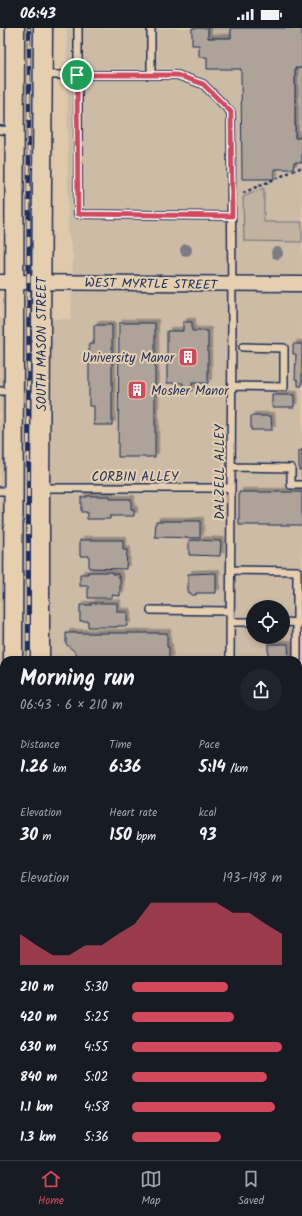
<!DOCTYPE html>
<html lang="en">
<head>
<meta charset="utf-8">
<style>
  body { margin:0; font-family:Kalam,sans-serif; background:#20242c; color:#f1f3f6; height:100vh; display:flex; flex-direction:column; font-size:15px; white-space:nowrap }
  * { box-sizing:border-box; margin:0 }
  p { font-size:13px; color:#9ea1a6 }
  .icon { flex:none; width:22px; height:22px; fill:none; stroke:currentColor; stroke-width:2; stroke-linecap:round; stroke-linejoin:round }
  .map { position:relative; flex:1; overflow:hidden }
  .sheet { position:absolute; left:0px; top:628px; width:302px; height:504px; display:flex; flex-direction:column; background:#171b24; border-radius:12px 12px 0 0; box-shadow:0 2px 6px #0003 }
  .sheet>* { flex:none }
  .fabs { position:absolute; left:246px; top:572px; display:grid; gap:8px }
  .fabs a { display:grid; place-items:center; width:44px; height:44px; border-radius:50%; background:#171b24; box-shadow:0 2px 6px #0003; font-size:20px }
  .pin { position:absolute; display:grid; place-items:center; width:34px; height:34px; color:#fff; margin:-17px; border:2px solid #fff; border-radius:50%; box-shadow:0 1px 4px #0007 }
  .round { display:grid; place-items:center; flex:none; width:42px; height:42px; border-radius:21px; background:#20242c }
  .overview { display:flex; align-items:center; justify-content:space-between; height:68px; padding:0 20px }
  h1 { font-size:22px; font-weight:800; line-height:30px }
  .figures { display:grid; grid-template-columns:repeat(3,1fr); gap:6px; height:68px; padding:4px 20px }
  .figures div { display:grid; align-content:center }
  .figures b { font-size:17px; font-weight:800 }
  .figures small { font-size:11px; font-weight:400 }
  .figures p { font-size:11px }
  .chart { height:112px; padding:8px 20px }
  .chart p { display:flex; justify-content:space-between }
  .chart svg { width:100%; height:72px; margin-top:4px; fill:#d1495b; opacity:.7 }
  ul { padding:0 20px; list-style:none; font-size:13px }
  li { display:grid; grid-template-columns:64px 48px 1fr; align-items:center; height:30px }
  li i { height:10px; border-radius:5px; background:#d1495b }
  .status { display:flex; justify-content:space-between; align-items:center; height:28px; padding:0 20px; background:#171b24; direction:ltr }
  .status svg { height:11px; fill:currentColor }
  .dock { display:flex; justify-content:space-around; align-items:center; height:56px; border-top:1px solid #363941; background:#171b24; font-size:11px; color:#9ea1a6 }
  .dock a { display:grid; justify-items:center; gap:2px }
  .dock .current { color:#d1495b }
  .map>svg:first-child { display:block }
  .built { fill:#ccbba5; fill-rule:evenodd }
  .green { fill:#c2b2a0; stroke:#6e707f }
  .building { fill:#aea398; stroke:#1b2f5e; filter:url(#shadow) }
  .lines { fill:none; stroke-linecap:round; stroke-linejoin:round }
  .service-casing { stroke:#1b2f5e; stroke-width:10 }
  .minor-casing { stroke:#1b2f5e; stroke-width:17 }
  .tertiary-casing { stroke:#1b2f5e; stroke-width:21 }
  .secondary-casing { stroke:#1b2f5e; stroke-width:23 }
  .path { stroke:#1b2f5e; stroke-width:2.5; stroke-dasharray:3 3; stroke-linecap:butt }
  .service { stroke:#e6cfaf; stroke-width:7 }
  .minor { stroke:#e6cfaf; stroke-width:14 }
  .tertiary { stroke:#e6cfaf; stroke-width:18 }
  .secondary { stroke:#e6cfaf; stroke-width:20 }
  .rail-casing { stroke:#1b2f5e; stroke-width:4.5 }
  .rail { stroke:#e6cfaf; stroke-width:3; stroke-dasharray:9; stroke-linecap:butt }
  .tree { fill:#7c7b85 }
  .route-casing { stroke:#fff; stroke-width:8 }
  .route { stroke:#d1495b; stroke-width:5 }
  .labels { text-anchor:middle; stroke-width:4; stroke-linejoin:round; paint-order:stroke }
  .street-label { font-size:13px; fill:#1b2f5e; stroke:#e6cfaf }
  .poi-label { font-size:13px; fill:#1b2f5e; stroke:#e6cfaf; text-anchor:end }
</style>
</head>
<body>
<div class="status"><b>06:43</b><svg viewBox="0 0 49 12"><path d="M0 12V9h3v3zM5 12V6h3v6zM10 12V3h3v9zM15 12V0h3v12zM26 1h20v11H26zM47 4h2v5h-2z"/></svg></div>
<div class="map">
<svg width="302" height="1132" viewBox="0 0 302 1132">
  <defs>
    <filter id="shadow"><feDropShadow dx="3.5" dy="-3.5" stdDeviation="0" flood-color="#0004"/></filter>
  </defs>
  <rect width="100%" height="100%" fill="#dec9ac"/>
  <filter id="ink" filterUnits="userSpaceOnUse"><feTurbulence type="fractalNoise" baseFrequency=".025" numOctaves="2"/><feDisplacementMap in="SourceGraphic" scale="8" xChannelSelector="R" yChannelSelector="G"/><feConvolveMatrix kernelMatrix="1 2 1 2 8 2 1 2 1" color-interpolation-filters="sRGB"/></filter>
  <g filter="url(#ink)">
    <path class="built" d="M67,0H302V828H298V632H4V827H0V291H71L73,226L68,205ZM253,579H283V609H253Z
      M0,905H4V1128H298V906H302V1132H0Z"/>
    <path class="green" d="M208,0H231V10H208Z
      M295,40H302V110H295Z
      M264,160V194H302V214L244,213L243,169Z
      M298,907H302V1098L298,1105Z
      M0,928L4,935V975H0Z
      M302,1110V1132H289L292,1128H298V1117Z
      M67,1128H182V1132H67Z"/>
    <path class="building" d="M192,0H208V10H231V0H302V40H295V110H302V134H294L293,141H274V151H242L241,41H207V29H199V17H192Z
      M183,294H192V303H208V355H192V363H183V355H167V303H183Z
      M119,295H155V429H118Z
      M94,297H112V397H94V378H89V316H94Z
      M293,316H302V358H298V352L295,351L296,326H293Z
      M272,367H294V379H272Z
      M251,388H271L272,402H251Z
      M302,421V447V442H299V423H302Z
      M239,464H302V497H239Z
      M87,468H110V471H131V482H134V488H110V491H87V484H81V469H87Z
      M156,493H200V510L155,509Z
      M80,512H123V522H127L126,541L89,540V528H80Z
      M189,512L221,513L220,528L189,527Z
      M88,544H112V546H118V549H120V568L112,567V570H88V558H80V546H88Z
      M216,545V565H196V567H191V565H188V546Z
      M91,575H117V584H127V598H117V599H88V593H80V577H91Z
      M66,605H167V619H169V632H84L66,616Z
      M268,616H288L289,632H268Z
      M218,1128H257H250V1132H218Z"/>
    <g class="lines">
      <defs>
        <path id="service" d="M78,0V186L231,188
          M151,0V47
          M42,47H177L203,56L231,84L232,291L230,632
          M0,102L15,103
          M231,358L284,359V320L243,319
          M0,363H14
          M231,439L291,440V457H302
          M40,460H231
          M0,463H13
          M231,542L297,543V632
          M151,582L230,583
          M230,594H253
          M283,594L302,595
          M4,660L3,664L2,726L4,739
          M298,737H302
          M207,1132V1128"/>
        <path id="minor" d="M0,254L302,256
          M45,1132V1128"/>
        <path id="tertiary" d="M13,632L15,0
          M40,632V460L43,0"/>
        <path id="secondary" d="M0,866H4
          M298,867H302"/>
      </defs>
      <use href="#service" class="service-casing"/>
      <use href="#minor" class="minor-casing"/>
      <use href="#tertiary" class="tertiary-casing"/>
      <use href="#secondary" class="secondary-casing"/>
      <path class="path" d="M243,165L302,139
        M0,914L3,909L4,903
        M0,922L4,929
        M0,980H4
        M0,1013H4
        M298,1112L302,1105
        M280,1128V1132
        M13,1132V1128
        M286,1132L289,1128"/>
      <use href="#service" class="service"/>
      <use href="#minor" class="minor"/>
      <use href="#tertiary" class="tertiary"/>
      <use href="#secondary" class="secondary"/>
      <defs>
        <path id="rail" d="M28,632L29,0
          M27,1132V1128"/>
      </defs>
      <use href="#rail" class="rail-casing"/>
      <use href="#rail" class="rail"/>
    </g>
    <g class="tree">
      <circle cx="186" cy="222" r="6"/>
      <circle cx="277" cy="225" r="6"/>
    </g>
  </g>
  <g class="lines" filter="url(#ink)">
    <defs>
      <path id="route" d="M77,47H177L203,56L231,84L232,188L78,186Z"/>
    </defs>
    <use href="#route" class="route-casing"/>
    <use href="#route" class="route"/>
  </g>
  <defs>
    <symbol id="building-square" viewBox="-11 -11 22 22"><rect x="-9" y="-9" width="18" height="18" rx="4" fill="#d1495b" stroke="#e6cfaf"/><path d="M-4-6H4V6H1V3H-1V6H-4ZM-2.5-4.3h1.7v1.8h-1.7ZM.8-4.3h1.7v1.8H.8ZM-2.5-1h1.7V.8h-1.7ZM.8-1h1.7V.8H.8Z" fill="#fff"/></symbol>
  </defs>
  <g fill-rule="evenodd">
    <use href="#building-square" x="177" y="318" width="22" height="22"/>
    <use href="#building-square" x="126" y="351" width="22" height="22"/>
  </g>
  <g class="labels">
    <g class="street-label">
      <text transform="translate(151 255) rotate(1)" y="5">WEST MYRTLE STREET</text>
      <text transform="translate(41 316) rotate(-90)" y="5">SOUTH MASON STREET</text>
      <text transform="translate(219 444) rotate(-90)" y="5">DALZELL ALLEY</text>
      <text x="135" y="453">CORBIN ALLEY</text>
    </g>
    <g class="poi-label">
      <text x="174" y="334">University Manor</text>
      <text x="151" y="367" text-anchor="start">Mosher Manor</text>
    </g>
  </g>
</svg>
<div class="fabs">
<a><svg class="icon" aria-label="locate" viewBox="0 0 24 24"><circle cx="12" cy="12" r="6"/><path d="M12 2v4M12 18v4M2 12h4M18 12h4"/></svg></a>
</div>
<div class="pin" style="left:77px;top:47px;background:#1e9e55"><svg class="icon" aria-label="arrive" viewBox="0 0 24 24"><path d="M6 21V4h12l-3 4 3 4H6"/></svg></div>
<section class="sheet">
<div class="overview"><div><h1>Morning run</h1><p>06:43 · 6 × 210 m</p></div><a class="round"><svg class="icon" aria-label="share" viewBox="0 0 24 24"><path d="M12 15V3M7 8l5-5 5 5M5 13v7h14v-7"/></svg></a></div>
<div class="figures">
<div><p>Distance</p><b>1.26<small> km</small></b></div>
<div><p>Time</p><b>6:36</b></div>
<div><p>Pace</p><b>5:14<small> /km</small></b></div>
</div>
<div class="figures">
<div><p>Elevation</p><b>30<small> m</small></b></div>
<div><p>Heart rate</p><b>150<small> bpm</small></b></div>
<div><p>kcal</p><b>93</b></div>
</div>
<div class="chart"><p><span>Elevation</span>193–198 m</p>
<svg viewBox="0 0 160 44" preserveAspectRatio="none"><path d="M0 44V25L10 32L20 38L30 38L40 32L50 32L60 25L70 19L80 6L90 6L100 6L110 6L120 6L130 12L140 12L150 19L160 25V44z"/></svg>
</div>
<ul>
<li><b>210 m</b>5:30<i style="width:64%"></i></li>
<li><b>420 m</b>5:25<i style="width:68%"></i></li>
<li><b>630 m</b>4:55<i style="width:100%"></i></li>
<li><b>840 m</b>5:02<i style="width:90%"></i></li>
<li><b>1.1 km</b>4:58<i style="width:95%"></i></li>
<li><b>1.3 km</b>5:36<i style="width:59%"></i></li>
</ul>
</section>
</div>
<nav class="dock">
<a class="current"><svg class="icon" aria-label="home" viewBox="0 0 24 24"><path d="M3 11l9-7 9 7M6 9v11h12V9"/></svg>Home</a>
<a><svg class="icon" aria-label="map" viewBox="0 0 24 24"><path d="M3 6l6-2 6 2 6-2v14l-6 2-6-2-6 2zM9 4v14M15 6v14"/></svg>Map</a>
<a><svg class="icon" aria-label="saved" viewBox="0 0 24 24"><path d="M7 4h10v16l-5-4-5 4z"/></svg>Saved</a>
</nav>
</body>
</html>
